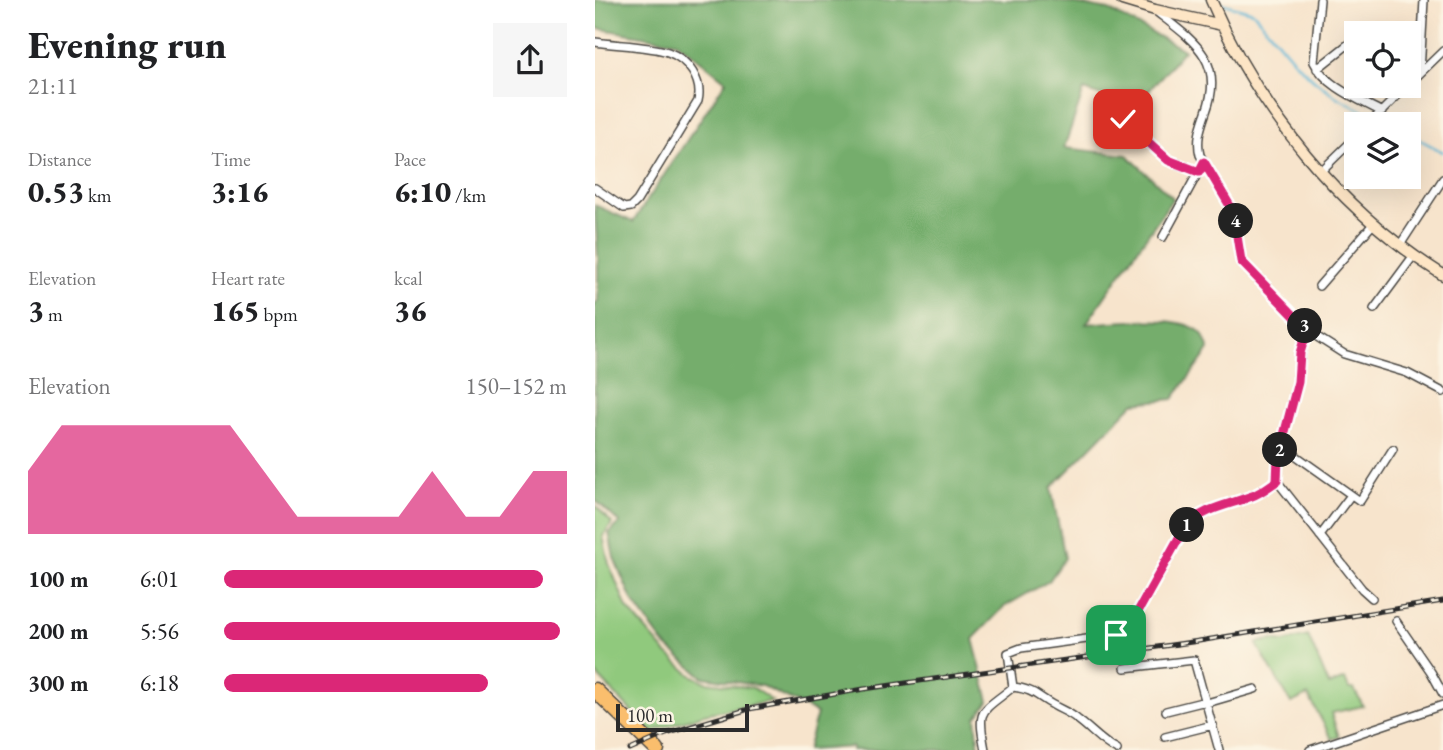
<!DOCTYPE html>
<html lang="en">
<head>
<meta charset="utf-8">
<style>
  body { margin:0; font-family:"EB Garamond",serif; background:#f6f6f6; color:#202124; height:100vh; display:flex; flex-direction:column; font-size:26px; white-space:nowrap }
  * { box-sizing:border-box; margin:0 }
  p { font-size:23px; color:#757577 }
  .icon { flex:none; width:38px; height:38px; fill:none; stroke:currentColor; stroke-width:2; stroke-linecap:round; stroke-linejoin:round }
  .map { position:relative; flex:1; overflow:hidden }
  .side { display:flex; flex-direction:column; background:#fff; width:595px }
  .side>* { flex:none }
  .fabs { position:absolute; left:749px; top:21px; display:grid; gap:14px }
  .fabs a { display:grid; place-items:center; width:77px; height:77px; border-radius:0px; background:#fff; box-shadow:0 7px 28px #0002; font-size:35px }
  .scale { position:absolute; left:21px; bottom:18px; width:133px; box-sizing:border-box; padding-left:7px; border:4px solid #2b2b2b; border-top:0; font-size:19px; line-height:24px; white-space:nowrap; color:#2b2b2b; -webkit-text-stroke:5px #fcf5e5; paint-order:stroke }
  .pin { position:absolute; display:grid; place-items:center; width:60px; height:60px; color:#fff; margin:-30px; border-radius:14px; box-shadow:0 4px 10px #0006 }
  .km { position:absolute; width:35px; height:35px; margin:-18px; border-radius:50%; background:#222; color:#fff; font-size:19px; line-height:35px; text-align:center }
  .round { display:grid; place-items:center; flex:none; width:74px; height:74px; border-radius:0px; background:#f6f6f6 }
  .head { display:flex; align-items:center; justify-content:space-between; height:119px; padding:0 28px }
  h1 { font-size:38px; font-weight:800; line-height:52px }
  .figures { display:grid; grid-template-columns:repeat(3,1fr); gap:10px; height:119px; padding:7px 28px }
  .figures div { display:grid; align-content:center }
  .figures b { font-size:30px; font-weight:800 }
  .figures small { font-size:19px; font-weight:400 }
  .figures p { font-size:19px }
  .chart { height:196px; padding:14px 28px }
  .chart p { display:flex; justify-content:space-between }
  .chart svg { width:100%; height:126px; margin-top:7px; fill:#db2777; opacity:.7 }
  ul { padding:0 28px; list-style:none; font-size:23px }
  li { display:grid; grid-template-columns:112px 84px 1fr; align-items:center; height:52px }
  li i { height:18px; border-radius:9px; background:#db2777 }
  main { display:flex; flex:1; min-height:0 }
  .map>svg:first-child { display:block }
  .green { fill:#90c97d; stroke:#5e7a54; stroke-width:2 }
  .forest { fill:#74ad6c; stroke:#506c4c; stroke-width:2 }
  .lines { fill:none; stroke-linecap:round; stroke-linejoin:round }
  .stream { stroke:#58b5d6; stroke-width:2.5 }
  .street-casing { stroke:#4a4743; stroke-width:10 }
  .secondary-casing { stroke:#4a4743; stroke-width:13 }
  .highway-casing { stroke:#4a4743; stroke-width:17 }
  .street { stroke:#fff; stroke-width:7 }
  .secondary { stroke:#fde5c5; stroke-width:10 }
  .highway { stroke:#fabe6d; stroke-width:14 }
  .rail-casing { stroke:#2b2b2b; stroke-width:5 }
  .rail { stroke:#fcf5e5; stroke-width:2.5; stroke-dasharray:8; stroke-linecap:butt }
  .route-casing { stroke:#fff; stroke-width:14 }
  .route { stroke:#db2777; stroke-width:9 }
</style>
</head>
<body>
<main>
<section class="side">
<div class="head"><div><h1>Evening run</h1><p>21:11</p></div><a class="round"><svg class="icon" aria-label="share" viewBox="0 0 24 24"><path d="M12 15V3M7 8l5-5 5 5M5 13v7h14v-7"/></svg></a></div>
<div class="figures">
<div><p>Distance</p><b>0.53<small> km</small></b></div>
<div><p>Time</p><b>3:16</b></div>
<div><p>Pace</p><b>6:10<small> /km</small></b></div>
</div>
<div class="figures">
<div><p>Elevation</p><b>3<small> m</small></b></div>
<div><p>Heart rate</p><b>165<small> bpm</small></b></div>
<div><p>kcal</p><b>36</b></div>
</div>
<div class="chart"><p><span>Elevation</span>150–152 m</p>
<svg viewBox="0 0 160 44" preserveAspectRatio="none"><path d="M0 44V22L10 6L20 6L30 6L40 6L50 6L60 6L70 22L80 38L90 38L100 38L110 38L120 22L130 38L140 38L150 22L160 22V44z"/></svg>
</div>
<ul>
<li><b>100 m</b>6:01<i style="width:93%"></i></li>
<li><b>200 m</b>5:56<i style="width:98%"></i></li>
<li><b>300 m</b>6:18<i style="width:77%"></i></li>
</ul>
</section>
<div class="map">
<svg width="848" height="750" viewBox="0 0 848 750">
  <rect width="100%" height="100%" fill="#fcf5e5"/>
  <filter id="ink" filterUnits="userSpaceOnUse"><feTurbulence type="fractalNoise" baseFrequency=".0143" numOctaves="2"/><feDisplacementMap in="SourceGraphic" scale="14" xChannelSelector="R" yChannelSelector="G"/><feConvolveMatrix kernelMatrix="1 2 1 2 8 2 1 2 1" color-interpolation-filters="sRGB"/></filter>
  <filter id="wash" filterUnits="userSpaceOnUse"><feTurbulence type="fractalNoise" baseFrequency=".00686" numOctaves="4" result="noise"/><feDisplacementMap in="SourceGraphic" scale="28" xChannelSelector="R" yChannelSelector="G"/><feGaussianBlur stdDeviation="1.57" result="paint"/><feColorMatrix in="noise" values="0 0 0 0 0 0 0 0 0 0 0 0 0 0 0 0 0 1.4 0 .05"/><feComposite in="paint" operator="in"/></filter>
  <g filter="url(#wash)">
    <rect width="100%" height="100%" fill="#f7e4cc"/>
    <path class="green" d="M0,505L17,523L8,536L14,564L32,608L71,653L96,675L111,682L158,688L177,701L109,714L56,732L0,673Z
      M713,636L734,685L750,679L754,689H759L768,706L736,713L744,737L737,739L713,695L696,703L661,643L676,640L689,642Z"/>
    <path class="forest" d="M0,0H456L514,10L589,50L540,107L489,90L469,148L532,155L578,198L491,324C517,322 590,313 607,334C610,338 612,346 614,350L578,399L539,403L456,488L470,558L454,581L409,607L378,639L394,701L381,717L384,750H257V747L212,750L222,713L167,686L108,677L69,644L37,600L19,558L14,533L25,523L0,500V304L3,301V258L0,205L38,222L131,81L82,42L0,28Z"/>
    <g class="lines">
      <path class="stream" d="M622,2L658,12L701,63L719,80L740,96L794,124
        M814,134L848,152"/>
    </g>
  </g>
  <g filter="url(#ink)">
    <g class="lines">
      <defs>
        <path id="street" d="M725,0L719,62C731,87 763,99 787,112
          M563,13C599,41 630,61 611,112C606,127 601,139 605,155L638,211L646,261L716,333L749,354L812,373L848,392
          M0,42C19,45 57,46 73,52C93,59 108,81 103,101L42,201L36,207L29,208L0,188
          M722,69L761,38
          M825,72L829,0
          M814,84L848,51
          M507,110L528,119L573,160L604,172
          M774,124L812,86
          M725,172L761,137
          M568,237L605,169
          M805,245L848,179
          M724,286L779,223
          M779,309L819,255
          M686,445L765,501L798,449
          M682,481L767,589L777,598
          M725,536L756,495
          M801,621L836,672L848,694
          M530,668L599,660L624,750
          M418,687L413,653L426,648L521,635L528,629L541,615L590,527C608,508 634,505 657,496C666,493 674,486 682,481L683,458L703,382L706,353L708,343L716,333
          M612,703L660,689
          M571,711L611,701
          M570,737L618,725
          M390,750C382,707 385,714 418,687C440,690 440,695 458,705C466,710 474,712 482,719C496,729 506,742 522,750
          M715,750L848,705"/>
        <path id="secondary" d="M527,0L560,10L627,25
          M616,0C664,111 745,211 848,275"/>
        <path id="highway" d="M0,690L62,750"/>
      </defs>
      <use href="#street" class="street-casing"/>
      <use href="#secondary" class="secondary-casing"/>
      <use href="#highway" class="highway-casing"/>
      <use href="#street" class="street"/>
      <use href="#secondary" class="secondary"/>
      <use href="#highway" class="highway"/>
      <defs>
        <path id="rail" d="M35,750L71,734L154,709L269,689L604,641L848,601"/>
      </defs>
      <use href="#rail" class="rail-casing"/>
      <use href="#rail" class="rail"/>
    </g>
  </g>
  <g class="lines" filter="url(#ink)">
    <defs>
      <path id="route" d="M521,635L541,615L590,527C608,508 634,505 657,496C666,493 674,486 682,481L683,458L703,382L705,353L708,343L716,333L646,261L638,211L609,162L604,172L573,160L528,119"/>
    </defs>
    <use href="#route" class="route-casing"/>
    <use href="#route" class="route"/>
  </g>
</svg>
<div class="fabs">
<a><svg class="icon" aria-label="locate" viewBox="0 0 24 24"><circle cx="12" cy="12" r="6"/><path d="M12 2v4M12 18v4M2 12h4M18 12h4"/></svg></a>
<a><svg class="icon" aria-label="layers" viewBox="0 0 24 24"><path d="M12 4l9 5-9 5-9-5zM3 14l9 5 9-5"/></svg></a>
</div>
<div class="scale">100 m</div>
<div class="pin" style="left:521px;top:635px;background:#1e9e55"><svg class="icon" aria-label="arrive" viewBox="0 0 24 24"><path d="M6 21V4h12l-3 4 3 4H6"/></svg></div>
<div class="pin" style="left:528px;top:119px;background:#d93025"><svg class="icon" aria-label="check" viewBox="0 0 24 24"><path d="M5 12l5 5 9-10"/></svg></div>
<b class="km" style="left:592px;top:525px">1</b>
<b class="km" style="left:685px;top:450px">2</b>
<b class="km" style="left:710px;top:326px">3</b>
<b class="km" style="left:641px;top:221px">4</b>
</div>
</main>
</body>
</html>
